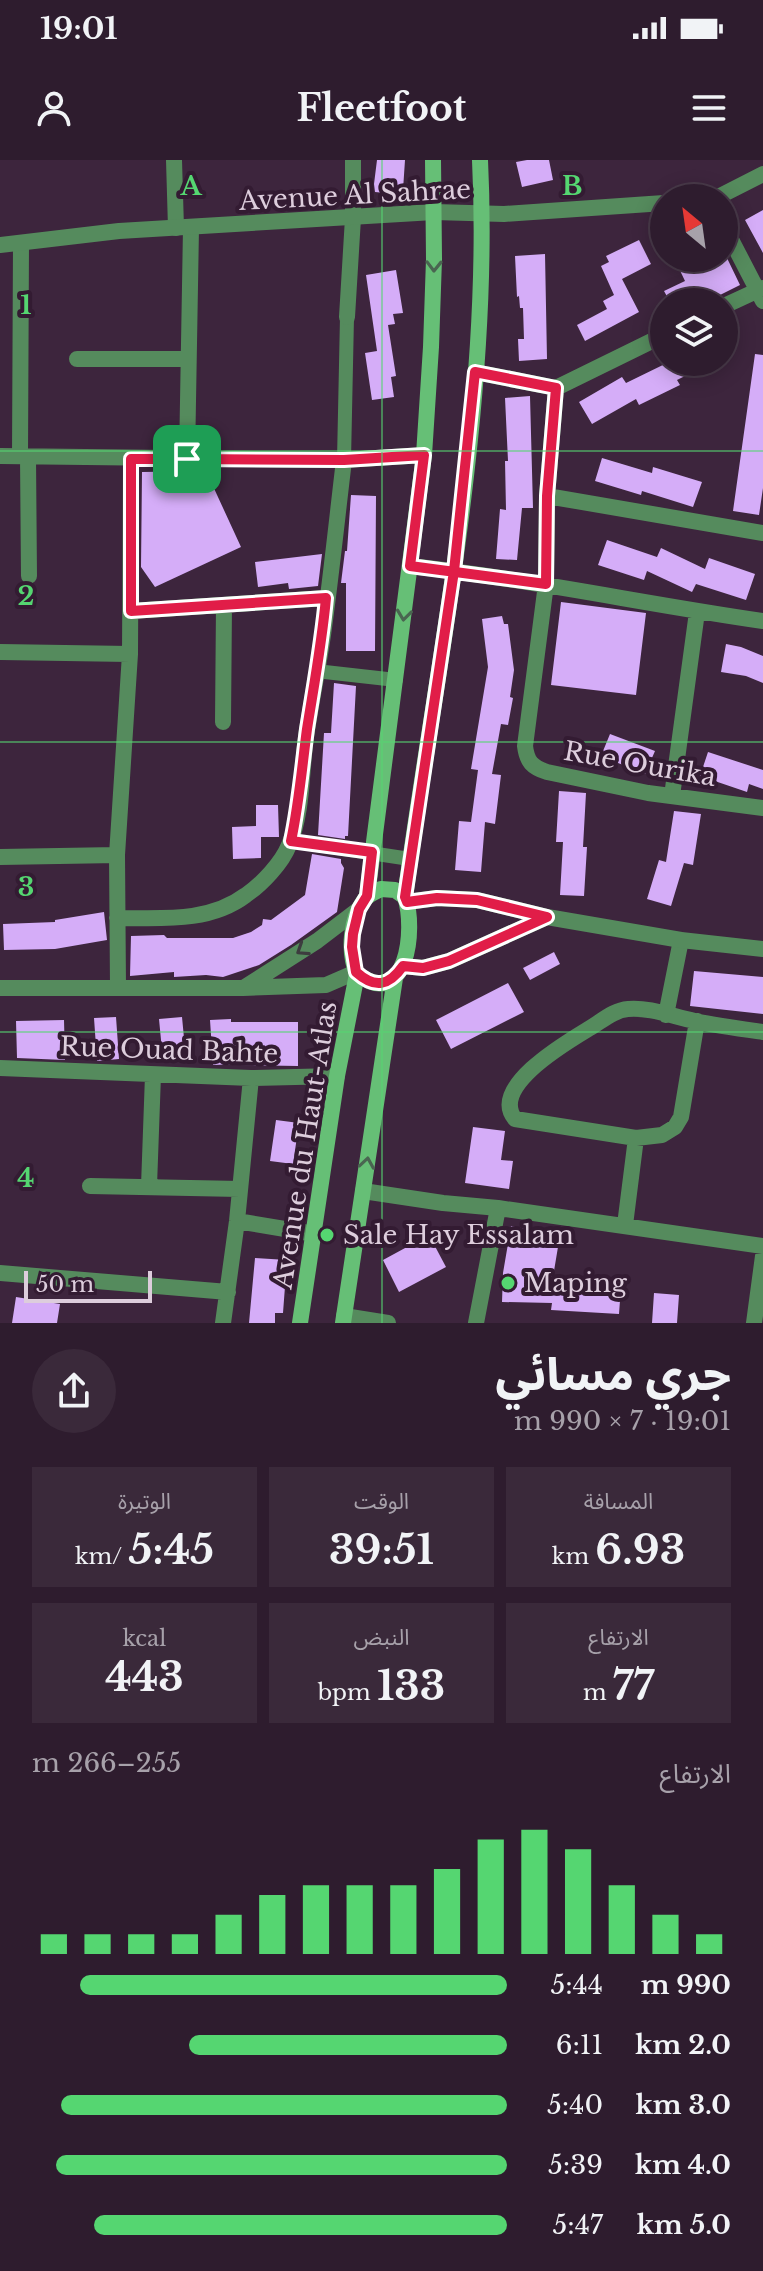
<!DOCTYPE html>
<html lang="ar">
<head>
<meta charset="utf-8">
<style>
  body { margin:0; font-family:"Libre Baskerville","Noto Sans Arabic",serif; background:#3a293a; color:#f1f3f6; direction:rtl; height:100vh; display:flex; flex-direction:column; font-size:30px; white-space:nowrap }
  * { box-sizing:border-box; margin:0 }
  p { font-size:26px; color:#a7a1aa }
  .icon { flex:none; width:44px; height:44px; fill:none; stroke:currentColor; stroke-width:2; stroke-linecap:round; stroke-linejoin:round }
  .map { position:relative; height:1163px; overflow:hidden; direction:ltr }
  .drawer { display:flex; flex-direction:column; background:#2e1c2e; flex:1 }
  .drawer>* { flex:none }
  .needle { width:52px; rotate:331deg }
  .buttons { position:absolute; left:650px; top:24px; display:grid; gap:16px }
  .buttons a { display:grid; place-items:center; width:88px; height:88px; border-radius:50%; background:#2e1c2e; box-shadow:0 4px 20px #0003,0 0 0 2px #493a4a; font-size:40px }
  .scale { position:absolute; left:24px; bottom:20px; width:128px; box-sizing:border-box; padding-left:8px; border:4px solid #ddcddc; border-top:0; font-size:22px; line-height:28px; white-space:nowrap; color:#ddcddc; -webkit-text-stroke:6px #331b32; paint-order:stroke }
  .pin { position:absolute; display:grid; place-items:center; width:68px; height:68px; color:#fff; margin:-34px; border-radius:16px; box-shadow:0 4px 12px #0006 }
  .round { display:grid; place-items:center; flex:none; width:84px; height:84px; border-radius:42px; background:#3a293a }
  .headline { display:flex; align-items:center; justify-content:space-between; height:136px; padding:0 32px }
  h1 { font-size:44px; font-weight:800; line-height:60px }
  .stats { display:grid; grid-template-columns:repeat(3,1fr); gap:12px; height:136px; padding:8px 32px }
  .stats div { display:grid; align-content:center; border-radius:0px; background:#3a293a; text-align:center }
  .stats b { font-size:40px; font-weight:800 }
  .stats small { font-size:22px; font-weight:400 }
  .stats p { font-size:22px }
  .chart { height:224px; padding:16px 32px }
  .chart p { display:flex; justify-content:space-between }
  .chart svg { width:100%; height:144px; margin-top:8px; stroke:#55d671; stroke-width:6 }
  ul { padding:0 32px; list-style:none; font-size:26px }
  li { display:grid; grid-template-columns:128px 96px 1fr; align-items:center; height:60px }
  li i { height:20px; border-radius:10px; background:#55d671 }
  .status { display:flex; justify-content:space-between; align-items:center; height:56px; padding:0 40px; background:#2e1c2e; direction:ltr }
  .status svg { height:22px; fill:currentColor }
  header { display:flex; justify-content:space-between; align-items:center; height:104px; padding:0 32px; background:#2e1c2e; font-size:36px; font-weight:800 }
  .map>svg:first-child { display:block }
  .building { fill:#d5adf8 }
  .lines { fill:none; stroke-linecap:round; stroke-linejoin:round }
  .pedestrian { stroke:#558b5d; stroke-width:14 }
  .minor { stroke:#558b5d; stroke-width:16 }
  .tertiary { stroke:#558b5d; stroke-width:16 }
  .secondary { stroke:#66bf76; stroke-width:16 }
  .oneway { stroke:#4a6551 }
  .oneway2 { stroke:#3d3d3f }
  .route-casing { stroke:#fff; stroke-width:16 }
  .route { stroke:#e11d48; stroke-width:10 }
  .grid { fill:none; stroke:#55d671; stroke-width:2; stroke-opacity:0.55 }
  .poi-dot { fill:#55d671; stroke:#331b32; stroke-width:3 }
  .labels { text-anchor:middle; stroke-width:8; stroke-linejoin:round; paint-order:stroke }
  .street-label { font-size:26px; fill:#ddcddc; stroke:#331b32 }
  .poi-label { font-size:26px; fill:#ddcddc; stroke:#331b32; text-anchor:start }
  .grid-label { font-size:26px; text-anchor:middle; font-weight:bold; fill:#55d671; stroke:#331b32; stroke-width:8; stroke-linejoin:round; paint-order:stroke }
</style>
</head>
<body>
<div class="status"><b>19:01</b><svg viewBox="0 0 49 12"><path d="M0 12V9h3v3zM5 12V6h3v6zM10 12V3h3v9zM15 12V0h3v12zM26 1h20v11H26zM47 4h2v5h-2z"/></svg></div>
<header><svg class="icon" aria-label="menu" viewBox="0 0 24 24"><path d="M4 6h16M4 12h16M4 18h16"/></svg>Fleetfoot<svg class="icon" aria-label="person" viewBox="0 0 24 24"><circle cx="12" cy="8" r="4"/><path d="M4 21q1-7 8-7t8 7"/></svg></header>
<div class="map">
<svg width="763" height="1163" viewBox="0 0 763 1163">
  <rect width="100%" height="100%" fill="#3d253d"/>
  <path class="building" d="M377,0H405L403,30L385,33L375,32L374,24Z
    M527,0H549L553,20L522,27L516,2Z
    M763,50V93L745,60Z
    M639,80L651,104L622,119L639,152L585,181L577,165L607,149L603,141L614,135L601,106L609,102L606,96Z
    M545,94L547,199L519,201L518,179H524L523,148H520L519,136L517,137L515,96Z
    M674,98H727L740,125L706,142H670L664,131L685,121Z
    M396,110L403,153L393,154L395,164L388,165L396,216L391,217L394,237L372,240L365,193L377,191L366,115Z
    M755,194L763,195V328L759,355L733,351Z
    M669,202H713L677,220L680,225L639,245L636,239L592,264L579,242L622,217L626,223Z
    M530,236L533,348H522L517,400L496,399L500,349L506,350L505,301H508L505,238Z
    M602,298L652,313L653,307L702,322L693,347L642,331L641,335L595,321Z
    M206,311L241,387L155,427L141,407L142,312Z
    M351,335L376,336L375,491H346V423H341L345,391H347Z
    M607,380L657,397L661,388L705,409L709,398L755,414L746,440L696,424L692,432L647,411L644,420L598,405Z
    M322,394L318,426L289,429L288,423L258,427L255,402Z
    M561,442L646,453L636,535L551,525Z
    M502,456L504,464H508L514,510L510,537L513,538L508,565L501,564L492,614L501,615L495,664L485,662L481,712L455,710L459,661L471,662L478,610L471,609L488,507L482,459Z
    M726,484L741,487L763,496V523L746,516L721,512Z
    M334,523L356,526L348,676H345V679L318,675L324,573H331Z
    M610,574L655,591L645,614L601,596Z
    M708,592L763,610V629L749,624L747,632L700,616Z
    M559,631L586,633L583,687H587L584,736L560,735L563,682H556Z
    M256,645H278L279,677H261V698L233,699L232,667L256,666Z
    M674,651L701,654L693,705L684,703L671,746L647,739L659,700L666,702Z
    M312,694L341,699V703L344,708L337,752L291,785L259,805L223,817L206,815L174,817V812L130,816L131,776L164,775L167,778H233L251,772L262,765L263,759L271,760L305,735Z
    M104,752L107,780L55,789L4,790L3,764L55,762V760Z
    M554,792L560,804L530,820L523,808Z
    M694,811L763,817V854L690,846Z
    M508,823L524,852L451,889L436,860Z
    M116,857L119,899L97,901L94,858Z
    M182,857L186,899L163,901L159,859Z
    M231,859V862H298V906L239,905V904L213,905L210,860Z
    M64,860L65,900L17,898L16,861Z
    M276,960L299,963L293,1004L270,1001Z
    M473,967L505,971L501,1000L513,1001L509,1029L465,1023Z
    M511,1066L560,1075L552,1123L621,1127L619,1154L551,1150L552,1143L502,1142L503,1113Z
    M429,1075L446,1107L399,1132L383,1100Z
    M255,1098L287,1100L283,1153H275V1163H249Z
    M654,1133L679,1135L677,1163H652Z
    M16,1137L60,1144L57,1163H12Z"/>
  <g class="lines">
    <path class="pedestrian" d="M344,300L347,157
      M316,511L396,520
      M291,681L410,699"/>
    <path class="minor" d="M174,0L176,68
      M724,66L763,141
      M724,146L763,128
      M347,157L353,58V0
      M77,199H188
      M475,212L556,228L664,175
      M556,228L547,336L546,424L525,586C527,602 532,607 547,612L648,633L763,648
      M0,296L344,300L424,295
      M20,296L21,84
      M28,297L29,416
      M187,299L191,68
      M547,336L763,373
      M410,406C529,419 645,444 763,461
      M131,451L326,438
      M0,492L130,494
      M223,562L224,445
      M672,636L697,452
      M0,697L117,695
      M117,758C161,758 209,763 246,735C262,724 282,703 289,685C303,652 301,612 306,577C311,543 318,509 323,475C331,417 337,359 344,300
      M118,827L117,695L130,494L131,299
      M666,855L681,780
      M697,861L681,957L675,967L662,975L636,978L515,959C489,927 567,882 590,868C602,861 614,850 628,849C650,847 674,857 695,861C718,866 741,869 763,872
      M0,908L251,918L337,916
      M90,1026L240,1029
      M149,1026L153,915
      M363,1031L443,1043L498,1048L763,1086
      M237,1061L315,1074
      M625,1065L636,978
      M0,1113L228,1132
      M344,1156L388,1163
      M223,1163L237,1061L251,918
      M476,1163L498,1048
      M754,1163L763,1096"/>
    <path class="tertiary" d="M716,38L763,14
      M0,85L119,71L434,52L504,54L664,43
      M407,742L437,738L477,740L547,757L681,780L763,789
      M403,806L423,808L449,801L547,757
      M245,827L317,781L359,749
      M0,828H243L326,825L356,812"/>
    <path class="secondary" d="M381,729L395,730L405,737C416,769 407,851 357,814C348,792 350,759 365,739C369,734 375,732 381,729Z
      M367,736L424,295L431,187L434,99L433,0
      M405,737C438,495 492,245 480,0
      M300,1163L337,916L357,814
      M343,1163L395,818"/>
  </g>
  <defs><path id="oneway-chevron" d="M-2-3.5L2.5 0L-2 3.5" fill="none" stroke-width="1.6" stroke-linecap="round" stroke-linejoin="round" transform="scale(2)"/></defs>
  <g class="oneway">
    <use href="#oneway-chevron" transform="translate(434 106) rotate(91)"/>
    <use href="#oneway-chevron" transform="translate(404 455) rotate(97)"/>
    <use href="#oneway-chevron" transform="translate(367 1003) rotate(-81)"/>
  </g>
  <use class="oneway2" href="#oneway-chevron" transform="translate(302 790) rotate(147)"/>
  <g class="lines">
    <defs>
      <path id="route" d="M187,299H131V451L326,438C322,482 314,525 307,569C302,607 299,644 291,681L372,692L367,736L359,749L353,774L352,787L356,812C375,829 389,826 403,806L423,808L449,801L547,757L477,740L437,738L407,742L405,737L454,411L475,212L556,228L547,336L546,424L410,406L424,295L344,300L187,299"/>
    </defs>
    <use href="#route" class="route-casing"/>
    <use href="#route" class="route"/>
  </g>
  <path class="grid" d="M382,0V1163M0,291H763M0,582H763M0,872H763"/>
  <g class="poi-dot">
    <circle cx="327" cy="1075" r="8"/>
    <circle cx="508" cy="1123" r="8"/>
  </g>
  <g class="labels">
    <g class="street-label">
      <text transform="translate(355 35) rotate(-3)" y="9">Avenue Al Sahrae</text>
      <text transform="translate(640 604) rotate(10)" y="9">Rue Ourika</text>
      <text transform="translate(169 890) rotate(2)" y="9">Rue Ouad Bahte</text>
      <text transform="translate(305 985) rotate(-81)" y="9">Avenue du Haut-Atlas</text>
    </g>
    <g class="poi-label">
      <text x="343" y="1084">Sale Hay Essalam</text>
      <text x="524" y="1132">Maping</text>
    </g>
  </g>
  <g class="grid-label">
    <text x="191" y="35">A</text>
    <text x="572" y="35">B</text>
    <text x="26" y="154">1</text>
    <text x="26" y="445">2</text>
    <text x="26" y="736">3</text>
    <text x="26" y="1027">4</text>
  </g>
</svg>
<div class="buttons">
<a><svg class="needle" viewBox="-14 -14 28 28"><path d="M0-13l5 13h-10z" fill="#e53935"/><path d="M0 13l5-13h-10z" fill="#a7a1aa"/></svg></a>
<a><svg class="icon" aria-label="layers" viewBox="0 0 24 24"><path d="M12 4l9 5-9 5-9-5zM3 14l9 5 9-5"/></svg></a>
</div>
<div class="scale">50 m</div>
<div class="pin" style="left:187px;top:299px;background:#1e9e55"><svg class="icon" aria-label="arrive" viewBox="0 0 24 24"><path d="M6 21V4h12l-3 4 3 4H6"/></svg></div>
</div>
<section class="drawer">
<div class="headline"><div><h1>جري مسائي</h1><p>19:01 · 7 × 990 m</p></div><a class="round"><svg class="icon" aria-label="share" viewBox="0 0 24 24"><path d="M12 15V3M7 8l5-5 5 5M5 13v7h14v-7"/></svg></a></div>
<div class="stats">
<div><p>المسافة</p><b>6.93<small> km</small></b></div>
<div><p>الوقت</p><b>39:51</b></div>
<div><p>الوتيرة</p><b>5:45<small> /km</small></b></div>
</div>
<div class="stats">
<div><p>الارتفاع</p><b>77<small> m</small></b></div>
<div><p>النبض</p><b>133<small> bpm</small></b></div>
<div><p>kcal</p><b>443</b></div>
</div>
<div class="chart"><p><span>الارتفاع</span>255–266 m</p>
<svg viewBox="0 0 160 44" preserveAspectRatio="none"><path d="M5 44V38M15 44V38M25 44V38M35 44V38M45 44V32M55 44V26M65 44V23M75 44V23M85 44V23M95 44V18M105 44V9M115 44V6M125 44V12M135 44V23M145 44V32M155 44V38"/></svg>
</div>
<ul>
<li><b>990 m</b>5:44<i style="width:90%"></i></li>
<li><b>2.0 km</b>6:11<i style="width:67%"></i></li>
<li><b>3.0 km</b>5:40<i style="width:94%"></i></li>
<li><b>4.0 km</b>5:39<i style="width:95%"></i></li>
<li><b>5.0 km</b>5:47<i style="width:87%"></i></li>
</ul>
</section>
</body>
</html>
